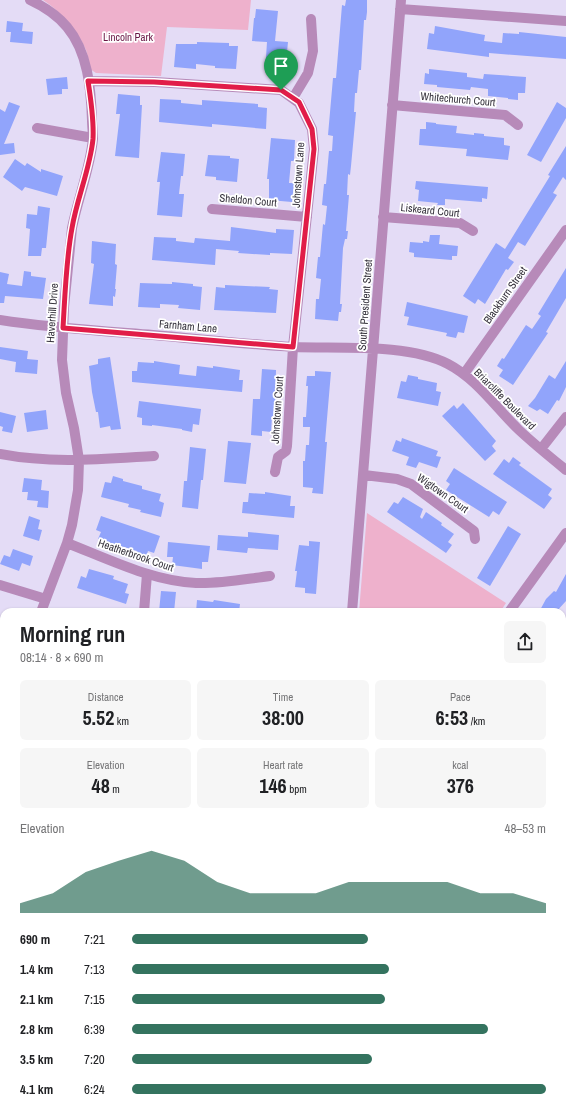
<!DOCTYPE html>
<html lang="en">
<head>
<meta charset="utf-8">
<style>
  body { margin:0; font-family:"Archivo Narrow",sans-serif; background:#f6f6f6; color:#202124; height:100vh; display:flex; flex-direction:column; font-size:15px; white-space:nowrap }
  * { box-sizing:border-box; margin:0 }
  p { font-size:13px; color:#757577 }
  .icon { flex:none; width:22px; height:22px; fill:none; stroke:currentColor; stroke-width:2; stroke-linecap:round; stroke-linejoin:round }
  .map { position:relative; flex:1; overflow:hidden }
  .side { position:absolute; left:0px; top:608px; width:566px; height:504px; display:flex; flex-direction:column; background:#fff; border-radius:12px 12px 0 0; box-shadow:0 1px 3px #0004 }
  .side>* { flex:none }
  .pin { position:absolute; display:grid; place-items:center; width:34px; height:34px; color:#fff; margin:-41px -17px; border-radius:50% 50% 50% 0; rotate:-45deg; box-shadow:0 0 4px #0007 }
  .pin .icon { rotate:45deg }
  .round { display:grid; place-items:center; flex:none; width:42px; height:42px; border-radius:6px; background:#f6f6f6 }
  .head { display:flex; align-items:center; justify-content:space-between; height:68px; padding:0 20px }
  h1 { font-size:22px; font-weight:800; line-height:30px }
  .figures { display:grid; grid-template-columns:repeat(3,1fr); gap:6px; height:68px; padding:4px 20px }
  .figures div { display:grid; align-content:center; border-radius:6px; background:#f6f6f6; text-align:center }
  .figures b { font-size:20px; font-weight:800 }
  .figures small { font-size:11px; font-weight:400 }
  .figures p { font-size:11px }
  .chart { height:112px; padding:8px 20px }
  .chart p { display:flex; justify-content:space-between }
  .chart svg { width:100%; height:72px; margin-top:4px; fill:#34735f; opacity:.7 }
  ul { padding:0 20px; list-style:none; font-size:13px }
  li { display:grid; grid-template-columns:64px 48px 1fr; align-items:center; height:30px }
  li i { height:10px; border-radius:5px; background:#34735f }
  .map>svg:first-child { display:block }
  .green { fill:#eeb1cc }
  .building { fill:#91a4fb }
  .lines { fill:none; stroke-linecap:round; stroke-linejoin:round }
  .street { stroke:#b78ab9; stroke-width:10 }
  .route-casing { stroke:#fff; stroke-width:8 }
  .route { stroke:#e11d48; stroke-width:5 }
  .labels { text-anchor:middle; stroke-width:3.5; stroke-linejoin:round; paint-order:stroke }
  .park-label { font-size:11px; fill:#681544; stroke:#fff }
  .street-label { font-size:11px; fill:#36333d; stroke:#fff }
</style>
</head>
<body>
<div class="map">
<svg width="566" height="1112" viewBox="0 0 566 1112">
  <rect width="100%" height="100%" fill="#e4dcf6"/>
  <path class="green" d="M43,0H251L248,30L167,27L161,76L96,73L90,69C89,63 88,56 86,50C78,31 60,11 43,0Z
    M367,513L506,603L500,612H359Z"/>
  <path class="building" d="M346,0H367V12L366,20H364L361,70H359L357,93H355L354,112H356L351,166L350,175L348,174L347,195H349L346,231H348L347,239H345L343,248L340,304H342L341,312H339L338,321L315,319L316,299H319L321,279L316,278L318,257H320L323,224L325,225L327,206L322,205L324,184H326L329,151H332L333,136L328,135L333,78H336L342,5L345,6Z
    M256,9L278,11L275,41L288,42L287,52L291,53L289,74L265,72L267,42L252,41L254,18H255Z
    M7,21L23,23L22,31L33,32L32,44L10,42L11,32H6Z
    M435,26L485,35L484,41L502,43L503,33L519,34V32L566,37V59L489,53V57L427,49L429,33L434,34Z
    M197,42L229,43V46H238L236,69L215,68V66L196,64V69L174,67L176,44H197Z
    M429,69L467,73V77L483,79L484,74L526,77L525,93H518V100L508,99V98L488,96V89L471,87L470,90L437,87V85L424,84L425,73L429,74Z
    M67,77L68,89H62V94L48,95L46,79Z
    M118,94L140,96V105H142L139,158L115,156L120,114H116Z
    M160,99L181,100V103L202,105V100L258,104V107L267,108L266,129L212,124V127L159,122Z
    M9,102L20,106L4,144L14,143L15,153L0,155V109L5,112Z
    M557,102L566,108V118L541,162L527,155Z
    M426,122L436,123V124L457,126L456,133L474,135V133L484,134V136L504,138V145L510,146L508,160L466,156L467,149L419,145L420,129H426Z
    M271,138L295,140L294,161H291L289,183H294L292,202L269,200V179H267Z
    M566,146V180L563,177L553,193L557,195L525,246L518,242L508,258L514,262L508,270L506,269L485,304L478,299L475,304L463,296L496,243L505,249L550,176L548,175Z
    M161,152L185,154L183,176H181L179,194H184L182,217L157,215L160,182H157Z
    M208,155L230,156V158L239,159L237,182L216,180V177L205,176Z
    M15,159L25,166L27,163L41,172V169L63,176L57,196L25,187L22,191L3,177Z
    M416,181L488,187L487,199L482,198V202L445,199V205H437L438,203L418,201L419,190L415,189Z
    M38,206L50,208L46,248H42L41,256H28L30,229L26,228L27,214L37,215Z
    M231,227L276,233V229L294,230L292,254L270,253V255L238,253L239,251L216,249L215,265L152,260L154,237L176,238V241L194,243L195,238L230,241Z
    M430,235H440L439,244L458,246L457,256H452V260L414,257V253L409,252L410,242L423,243V241L429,242Z
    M92,241L116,244L115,264L117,265L115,289H116L115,297L113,296V306L89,304L94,264L91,263Z
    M566,268V298L546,332L548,333L513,385L499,376L503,370L497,366L502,358L504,359L526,325L532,329L541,316L538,314Z
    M24,271L31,272V276L46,278L43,299L5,296L4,303H0V272L9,274L7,284L22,286Z
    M172,282L193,284V286L202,287L200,310L178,308L179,305L160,304V308L138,307L140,283L172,284Z
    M225,285L270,287L269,289L278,290L276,313L214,310L216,287L225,288Z
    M407,302L468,316L464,333L458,332L456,338L446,336L447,333L407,325L409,317L404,316Z
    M0,347L28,351L27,359L38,360L37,374L15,372L16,362L0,359Z
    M110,357L121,429L111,430L110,426L100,428L98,412H96L92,392L89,366L98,364V359Z
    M154,361L180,365L179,374L187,375L196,376L197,366L213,368V366L240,370L239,380H243L242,392L132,382V371H137L138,362L154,363Z
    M566,361V387L559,401L557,400L548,414L540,409L537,411L528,406L535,398L549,375L555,379Z
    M262,369L276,370L275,416H272L271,432L262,431V436L251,435L253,399H260Z
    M315,371L331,372L325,442H327L323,494L312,493L313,488L303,487V461H305L306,445H309L310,427H303V417H306L308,386H306L307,376H315Z
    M408,375L418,377V379L437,383L436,391L441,392L438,406L397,398L401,381L406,382Z
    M139,401L201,409L199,425L193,424L192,432L182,430V429L152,425V426L142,425V418L137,417Z
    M463,403L496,441L492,446L496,451L485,461L442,416L454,405L457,409Z
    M46,410L48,429L27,432L24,413Z
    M0,412L16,416L12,433L2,431L3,427L0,426Z
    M402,438L438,451L436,456L441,457L437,468L419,462L416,468L406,465L409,457L392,451L396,440L401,442Z
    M228,441L251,443L246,484L224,482Z
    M190,447L206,449L203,480H201L198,509L182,507L184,481H187Z
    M513,457L521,463L519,465L552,489L548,495L552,498L544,509L493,474L504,459L509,463Z
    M454,468L507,502L499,515L493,511L489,517L446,490L450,484L446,481Z
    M113,476L123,479V481L142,486V489L161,494L159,501L164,503L161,517L140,512L141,510L128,507L129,504L101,497L105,482L111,483Z
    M24,478L42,480L41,490L49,491L48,508L37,507L38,501L27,500L28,492H22Z
    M265,492L291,496L290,506H295L294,518L242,513L243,502H248L249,493L265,494Z
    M403,497L423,509L420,517L422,519L426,512L442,523L441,525L454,534L448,542L452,545L446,553L387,512L394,502L398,504Z
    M29,516L40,520L38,529L42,530L39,541L23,536Z
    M101,516L160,536L154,553L148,551L146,557L136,554L137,551L98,539L101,532L96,530Z
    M508,526L521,534L490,586L477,578Z
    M248,532L279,535L278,550L248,548L247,553L217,550L218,535L248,537Z
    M309,541L320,542L316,594L305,593V588L295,587L297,571H295L299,545L309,546Z
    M168,542L210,546L208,562H202V569L172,565L173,557H167Z
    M13,549L33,556L30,566L22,563L19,571L0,564L4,555L10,557Z
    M89,569L114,576L113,579L128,584L125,593L129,594L126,604L77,588L81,576L86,578Z
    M566,574V601L556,612H539L546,599L554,591L556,592Z
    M161,591L176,592L174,612H159Z
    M197,600L213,602L214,600L240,604L239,612H196Z"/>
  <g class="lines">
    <path class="street" d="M30,0C43,6 57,15 67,27C88,52 91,89 92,120C92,126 93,133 93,139C90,169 78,198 72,228L64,307L62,360L66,393L74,428L79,460L78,490L72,525L67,543L41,612
      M400,9L566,21
      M89,81L155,82L281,90L299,103L312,129L314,149L293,347L287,446L286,451L278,457L275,472
      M293,98L308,73L313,51L311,19
      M392,105L505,115L518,125
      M37,128L93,138
      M212,209L307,217
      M383,217L460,223L473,231
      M0,320C51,328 102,331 153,335C199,339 246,344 293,347C338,349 408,343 448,364C477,379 496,408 519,430C534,444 550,457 566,470
      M464,374L566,230
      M541,449L566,417
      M0,454C51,464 103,459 154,456
      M364,475L397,479L411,484L474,531L475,539
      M67,543C108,559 152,581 196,583C220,584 245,579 270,576
      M0,585L46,599
      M144,612L147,574
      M352,612L401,0
      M509,612L566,533
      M0,699L4,693
      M0,853L4,855
      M562,903L566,904
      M21,1112L24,1108
      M128,1112L131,1108
      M209,1112L212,1108
      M344,1112L351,1108
      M562,1112L565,1076"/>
  </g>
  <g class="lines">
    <defs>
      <path id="route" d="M88,81L154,82L281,90L299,102L312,129L314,149L293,347L63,328C65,295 66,260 72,228C77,198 90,169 93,139C94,120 91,100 88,81Z"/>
    </defs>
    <use href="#route" class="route-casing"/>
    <use href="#route" class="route"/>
  </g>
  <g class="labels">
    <g class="park-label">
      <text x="128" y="41">Lincoln Park</text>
    </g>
    <g class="street-label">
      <text transform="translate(458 99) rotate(5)" y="4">Whitechurch Court</text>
      <text transform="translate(298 175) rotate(-86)" y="4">Johnstown Lane</text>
      <text transform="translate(248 200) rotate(5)" y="4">Sheldon Court</text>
      <text transform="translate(430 210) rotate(6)" y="4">Liskeard Court</text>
      <text transform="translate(505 295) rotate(-55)" y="4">Blackburn Street</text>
      <text transform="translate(365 305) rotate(-86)" y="4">South President Street</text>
      <text transform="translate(52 313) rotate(-86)" y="4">Haverhill Drive</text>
      <text transform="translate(188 326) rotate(5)" y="4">Farnham Lane</text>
      <text transform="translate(505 399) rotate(45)" y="4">Briarcliffe Boulevard</text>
      <text transform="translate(277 410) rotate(-86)" y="4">Johnstown Court</text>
      <text transform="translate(443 493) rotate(35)" y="4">Wigtown Court</text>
      <text transform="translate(136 555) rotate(19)" y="4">Heatherbrook Court</text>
    </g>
  </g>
</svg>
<div class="pin" style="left:281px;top:90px;background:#1e9e55"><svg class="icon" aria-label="arrive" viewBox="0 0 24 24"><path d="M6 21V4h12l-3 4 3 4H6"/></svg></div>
<section class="side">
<div class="head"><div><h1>Morning run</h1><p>08:14 · 8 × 690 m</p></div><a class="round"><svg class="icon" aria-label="share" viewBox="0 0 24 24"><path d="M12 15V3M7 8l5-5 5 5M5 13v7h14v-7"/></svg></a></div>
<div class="figures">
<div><p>Distance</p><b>5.52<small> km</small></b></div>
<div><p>Time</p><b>38:00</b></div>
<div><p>Pace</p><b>6:53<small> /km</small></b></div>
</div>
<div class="figures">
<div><p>Elevation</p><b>48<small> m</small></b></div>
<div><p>Heart rate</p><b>146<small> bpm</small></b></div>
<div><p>kcal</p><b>376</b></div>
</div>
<div class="chart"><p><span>Elevation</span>48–53 m</p>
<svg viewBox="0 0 160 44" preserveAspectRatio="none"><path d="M0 44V38L10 32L20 19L30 12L40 6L50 12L60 25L70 32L80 32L90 32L100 25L110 25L120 25L130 25L140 32L150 32L160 38V44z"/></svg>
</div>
<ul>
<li><b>690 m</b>7:21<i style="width:57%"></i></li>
<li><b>1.4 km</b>7:13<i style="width:62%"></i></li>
<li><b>2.1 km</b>7:15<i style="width:61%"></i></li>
<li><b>2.8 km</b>6:39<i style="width:86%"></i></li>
<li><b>3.5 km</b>7:20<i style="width:58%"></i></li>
<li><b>4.1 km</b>6:24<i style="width:100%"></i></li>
</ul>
</section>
</div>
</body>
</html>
